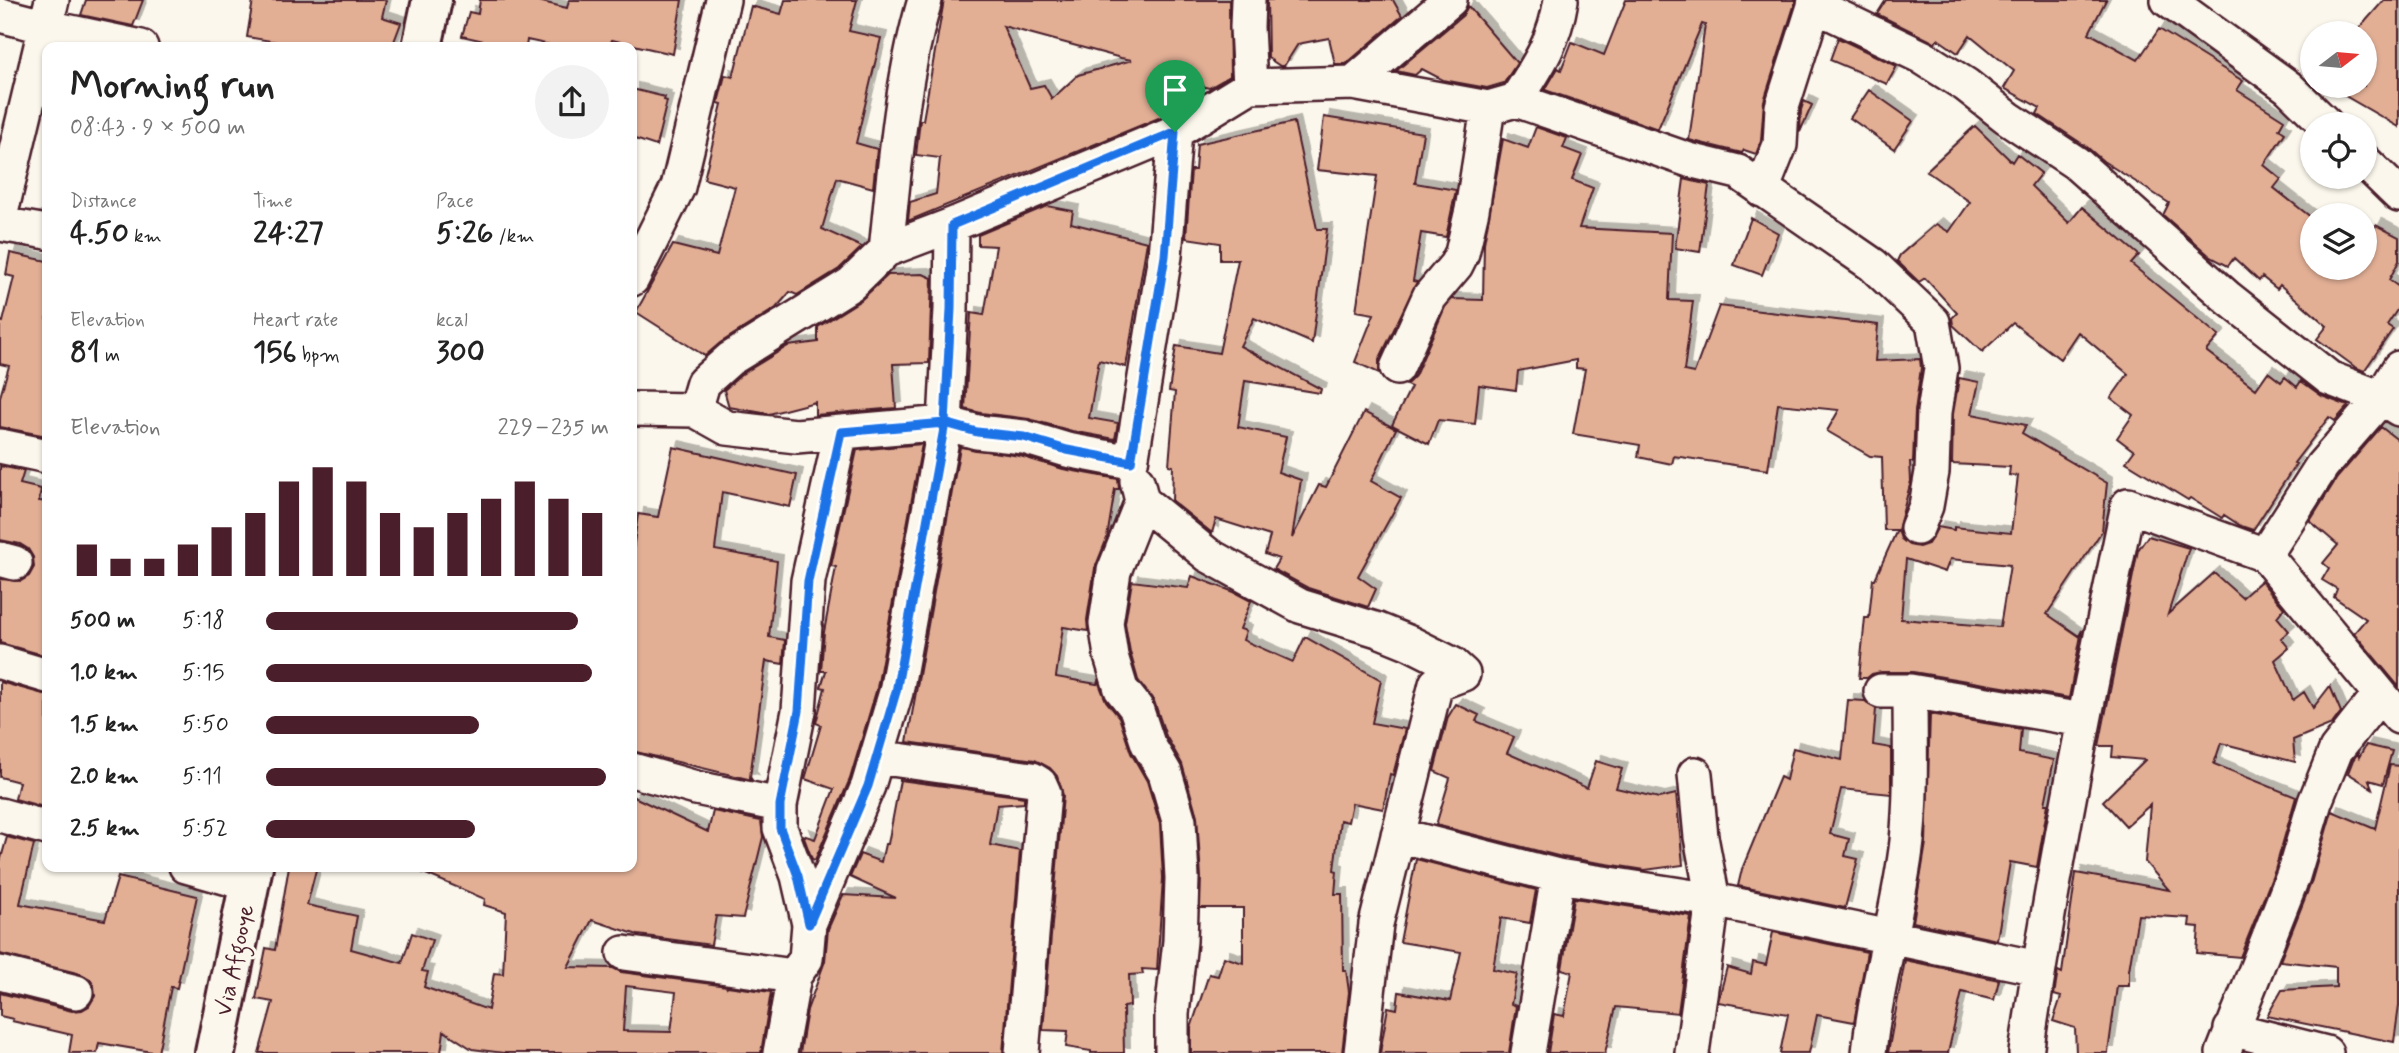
<!DOCTYPE html>
<html lang="en">
<head>
<meta charset="utf-8">
<style>
  body { margin:0; font-family:Mynerve,sans-serif; background:#f2f2f2; color:#222; height:100vh; display:flex; flex-direction:column; font-size:26px; white-space:nowrap }
  * { box-sizing:border-box; margin:0 }
  p { font-size:23px; color:#767676 }
  .icon { flex:none; width:38px; height:38px; fill:none; stroke:currentColor; stroke-width:2; stroke-linecap:round; stroke-linejoin:round }
  .map { position:relative; flex:1; overflow:hidden }
  .sheet { position:absolute; left:42px; top:42px; width:595px; height:830px; display:flex; flex-direction:column; background:#fff; border-radius:14px; box-shadow:0 2px 5px #0004 }
  .sheet>* { flex:none }
  .needle { width:46px; rotate:74deg }
  .buttons { position:absolute; left:2300px; top:21px; display:grid; gap:14px }
  .buttons a { display:grid; place-items:center; width:77px; height:77px; border-radius:50%; background:#fff; box-shadow:0 2px 5px #0004; font-size:35px }
  .pin { position:absolute; display:grid; place-items:center; width:60px; height:60px; color:#fff; margin:-72px -30px; border-radius:50% 50% 50% 0; rotate:-45deg; box-shadow:0 0 7px #0007 }
  .pin .icon { rotate:45deg }
  .round { display:grid; place-items:center; flex:none; width:74px; height:74px; border-radius:37px; background:#f2f2f2 }
  .summary { display:flex; align-items:center; justify-content:space-between; height:119px; padding:0 28px }
  h1 { font-size:38px; font-weight:700; line-height:52px }
  .figures { display:grid; grid-template-columns:repeat(3,1fr); gap:10px; height:119px; padding:7px 28px }
  .figures div { display:grid; align-content:center }
  .figures b { font-size:30px; font-weight:700 }
  .figures small { font-size:19px; font-weight:400 }
  .figures p { font-size:19px }
  .chart { height:196px; padding:14px 28px }
  .chart p { display:flex; justify-content:space-between }
  .chart svg { width:100%; height:126px; margin-top:7px; stroke:#4a1f2b; stroke-width:6 }
  ul { padding:0 28px; list-style:none; font-size:23px }
  li { display:grid; grid-template-columns:112px 84px 1fr; align-items:center; height:52px }
  li i { height:18px; border-radius:9px; background:#4a1f2b }
  .map>svg:first-child { display:block }
  .building { fill:#e2af95; stroke:#4a1f2b; stroke-width:2; fill-rule:evenodd; filter:url(#shadow) }
  .lines { fill:none; stroke-linecap:round; stroke-linejoin:round }
  .street-casing { stroke:#4a1f2b; stroke-width:38 }
  .secondary-casing { stroke:#4a1f2b; stroke-width:44 }
  .street { stroke:#fbf7ec; stroke-width:33 }
  .secondary { stroke:#fbf7ec; stroke-width:38 }
  .route-casing { stroke:#fff; stroke-width:14 }
  .route { stroke:#1a73e8; stroke-width:9 }
  .labels { text-anchor:middle; stroke-width:6; stroke-linejoin:round; paint-order:stroke }
  .street-label { font-size:23px; fill:#4a1f2b; stroke:#fbf7ec }
</style>
</head>
<body>
<div class="map">
<svg width="2399" height="1053" viewBox="0 0 2399 1053">
  <defs>
    <filter id="shadow"><feDropShadow dx="6" dy="-6" stdDeviation="0" flood-color="#0004"/></filter>
  </defs>
  <rect width="100%" height="100%" fill="#fbf7ec"/>
  <filter id="ink" filterUnits="userSpaceOnUse"><feTurbulence type="fractalNoise" baseFrequency=".0143" numOctaves="2"/><feDisplacementMap in="SourceGraphic" scale="14" xChannelSelector="R" yChannelSelector="G"/><feConvolveMatrix kernelMatrix="1 2 1 2 8 2 1 2 1" color-interpolation-filters="sRGB"/></filter>
  <g filter="url(#ink)">
    <path class="building" d="M86,0H143L133,26L81,15Z
      M253,0H386L382,17L401,23L392,47H306L247,37Z
      M480,0H534L567,8L569,0H682L673,54L612,40L609,47H559L527,40L526,47H483L484,41L462,36L469,12L478,14Z
      M785,0H857L849,31L881,38L856,143L877,149L873,188L837,178L822,229L862,247L839,269L797,295L790,292L776,308L720,343L705,356L636,312L673,245L717,256L735,187L704,179L722,104L718,103L725,75L733,77L751,6L781,14Z
      M944,0H1229L1230,76L1209,88L1201,86L1199,95L1166,115L908,221L910,202L936,194L940,158L916,155L920,120H923ZM1003,26L1121,58L1132,60L1078,75L1052,99L1044,85L1030,88Z
      M1267,0H1393L1402,16L1346,64H1335L1329,38L1298,44L1284,66H1280L1268,58Z
      M1626,0H1796L1764,101L1761,141L1756,154L1744,150L1742,153L1689,140L1705,25L1702,24L1658,129L1545,90L1558,68L1561,70L1572,42L1604,55Z
      M1886,0H2106L2089,33L2138,60L2159,29L2243,81L2237,90L2284,120L2279,129L2285,133L2264,165L2281,179L2274,188L2312,218V268H2364V247L2376,225L2399,237V261L2389,280L2399,287V307L2387,325L2393,329L2364,371L2355,367L2317,339L2327,326L2280,285L2277,289L2262,277L2259,281L2234,258L2228,266L2211,257L2163,215L2169,203L2103,161L2087,147L2037,114L2040,108L2004,88L2014,71L1970,35L1958,53L1938,39L1935,43L1877,14Z
      M2384,0H2399V127L2328,86H2364V33L2356,32Z
      M1468,6L1517,63L1504,83L1487,88L1443,80L1422,69L1415,75L1396,71L1463,15Z
      M1838,38L1897,66L1887,84L1830,60Z
      M632,89L665,97L664,100L667,101L656,146L632,138Z
      M1869,90L1913,121L1894,149L1850,118Z
      M1804,101L1812,105L1800,132L1801,110Z
      M1324,117L1423,133L1415,183L1456,190L1446,237L1421,233L1413,281L1417,282L1379,360V373L1355,362L1374,314L1356,311L1377,176L1317,170Z
      M1294,122L1317,229H1327L1312,343L1254,318L1240,346L1321,389L1320,393L1245,381L1238,427L1286,437L1278,472L1301,480L1292,538L1319,485L1326,487L1364,412L1396,429L1371,481L1401,498L1358,576L1376,589L1368,607L1308,588L1273,569L1279,559L1265,554L1270,536L1216,519L1212,533L1172,501L1173,466L1169,465L1175,392L1169,391L1176,346L1219,353L1238,260H1220V243L1186,238L1191,170H1195L1197,144Z
      M1975,126L2012,162L2017,154L2041,173L2031,186L2069,223L2082,207L2139,255L2131,264L2219,336L2206,351L2256,389L2268,372L2281,382L2285,377L2297,387L2301,381L2322,396L2348,406L2335,421L2329,417L2294,463L2296,464L2253,530L2241,526L2224,515L2222,518L2190,498L2188,500L2126,462L2134,451L2117,438L2133,415L2111,398L2128,374L2078,332L2060,359L2013,323L1982,352L1953,325L1952,318L1957,313L1925,278L1919,282L1897,261L1900,255L1936,224L1949,232L1970,202L1926,171Z
      M1536,127L1567,138L1563,148L1582,155L1572,180L1593,188L1579,228L1672,233L1669,300L1693,301L1684,371L1694,373L1719,306L1878,325L1875,361L1920,359L1921,368L1915,411L1913,462H1910L1911,481L1898,530L1901,539L1909,545L1919,547L1928,544L1938,527L1954,530V527L2011,533L2018,476L2009,475L2010,467L1952,464L1953,414L1959,378L1979,382L1972,414L2026,425L2022,433L2107,483L2102,531L2047,614L2079,636L2082,630L2069,698L1913,672H1881L1872,674L1867,678H1859L1865,618H1869L1873,579H1875L1897,530H1884L1882,457L1870,456L1827,431L1839,410L1778,404L1768,470L1674,456L1672,464L1638,457L1640,445L1573,434L1585,369L1576,368V360L1518,371L1516,390L1479,385L1475,424L1438,420L1429,444L1392,425L1411,387L1406,385L1415,376L1445,307L1452,299L1483,300L1484,243L1503,139L1528,148ZM1906,559L1945,572L1950,559L2010,565L2000,627L1901,619Z
      M1684,179L1709,185L1700,252L1675,248Z
      M1047,206L1073,211L1071,223L1147,242L1126,367L1099,360L1089,418L1118,423L1115,439L1072,431L1029,419L981,413L965,409L971,313L984,315L996,246L978,245V235Z
      M1751,218L1778,233L1762,275L1734,265Z
      M10,253L47,261V436L0,427V397L9,366L0,364V321L3,322L14,277L6,275Z
      M923,274L932,278L929,363L893,364L896,408L815,415V402L769,414L729,407L724,390L742,374L788,346L818,342V327L861,300L888,275Z
      M2381,427L2399,441V687L2354,633L2366,619L2334,597L2337,589L2322,580L2329,568L2323,563L2338,545L2310,521L2337,478Z
      M922,444L877,688L850,779L815,860L812,859L803,835L815,839L834,789L805,779L821,725L816,723L825,688L821,687L826,671H821L824,632L836,567L831,566L857,450Z
      M673,447L797,475L790,507L722,492L715,550L777,561L769,637L785,640L783,664L766,661L750,777L752,780L632,751L633,550L638,514L658,517Z
      M960,447L1020,456L1063,469L1118,479L1119,489H1115L1107,538L1095,568L1087,620L1088,631L1063,627L1056,677L1097,684L1098,681L1106,701L1119,717L1131,753L1147,781L1160,824L1163,878L1157,970L1142,969L1143,974L1129,975L1130,1006L1123,1007L1124,1053H1091V1051L1066,1047L1068,1031L1043,1030L1063,795L1057,776L1050,768L1035,760L907,742Z
      M0,466L24,471L20,484L41,489L39,501L47,502V656L0,643V579L21,581L29,576L34,567L33,557L28,549L20,544L0,540Z
      M2148,536L2189,548L2168,614L2214,573L2242,598L2261,581L2284,608L2277,617L2289,631L2281,638L2289,648L2275,660L2293,700L2304,692L2313,708L2330,686L2341,712L2332,724L2293,740L2295,762L2221,743L2214,764L2296,797L2275,870L2240,957L2197,953L2199,927L2189,926L2190,918L2138,915L2129,970V986H2117L2108,1053H2076L2075,1028L2053,1021L2061,997L2054,995L2058,971L2062,973L2076,873L2169,890L2145,862L2150,805L2126,826L2103,801L2145,760L2112,757L2113,746H2099L2138,550Z
      M1192,576L1234,592L1251,601L1240,629L1246,631L1243,640L1293,662L1305,637L1381,680L1372,723L1405,729L1393,775L1390,774L1383,809L1352,803L1348,822L1340,820L1334,870L1337,871L1335,894H1342L1343,970H1346L1349,992L1342,1053H1191V1028L1209,974L1218,976L1224,957L1243,963V908H1200L1201,877L1197,816L1182,764L1166,736L1154,701L1138,680L1130,652L1125,623L1132,581L1188,588Z
      M0,682L47,695V808L15,799L19,782L0,777Z
      M1848,700L1865,701L1876,709L1873,745L1891,748V794L1841,789L1830,834L1849,839L1845,856L1858,859L1845,908L1738,886L1742,869L1780,777L1786,780L1793,748L1842,760Z
      M1456,704L1479,715L1476,721L1514,737L1507,753L1587,788L1596,761L1622,769L1616,788L1659,798L1676,794L1683,865L1645,870L1562,857L1436,825L1450,778L1434,771L1448,717Z
      M1930,714L2021,729L2019,753L2054,760L2045,804H2048L2037,867L2010,862L1997,940L1913,922L1926,843Z
      M2366,745L2392,751L2383,784L2369,780L2372,788L2348,773L2353,760L2358,753L2359,757Z
      M2390,765L2399,766V1006L2394,1042L2267,1016L2282,990L2336,987V967L2280,961L2311,883L2332,811L2375,829Z
      M900,780L1024,797V803L997,805L990,845L1020,851L1003,1053H800L807,1010L825,961L828,929L843,895L896,898L850,877L860,854L881,862L885,844H888Z
      M632,796L708,832L713,811L761,821L763,837L743,918L716,916L711,945L638,935L592,920L568,967L613,968L621,972L727,986L726,988L727,986L771,992L761,1053H504L472,1049L444,1031L441,1053H259L273,1002L256,999L266,948L275,950L289,866H317L307,905L357,916L351,949L402,963L412,933L432,940L422,971L428,972L424,987L488,1010L494,973L503,974L506,912L484,905L485,899L407,866H632ZM626,986L676,992L671,1032L623,1031Z
      M7,837L34,844L20,904L105,920L118,877L197,896L177,988L171,987L158,1053L99,1043L97,1053H69L72,1035L12,1021L13,1019L0,1016V993L72,1011L82,1010L89,1006L95,996L94,986L90,979L81,974L0,954V862Z
      M1416,859L1536,890L1530,923L1501,918L1493,969L1517,974L1511,1004L1516,1006L1509,1053H1380L1388,1007L1397,1009L1399,992L1450,1001L1461,952L1400,942Z
      M1574,898L1691,916L1678,1013L1616,1007L1605,1053H1548L1554,1014L1564,1016L1572,972L1562,969Z
      M1773,932L1867,952L1854,1022L1817,1015L1809,1053H1780L1788,1014L1718,1002L1727,967L1751,974L1753,962L1766,965Z
      M1905,960L1999,980L1994,1000L1962,992L1948,1053H1888Z"/>
    <g class="lines">
      <defs>
        <path id="street" d="M1248,0L1247,27L1250,86
          M2168,0L2288,87L2326,124
          M1814,5L1922,57L1966,85L2008,118L2076,163L2228,298L2329,378L2381,398L2399,409
          M0,15L47,27L141,47
          M1353,83L1450,0
          M1516,100L1689,160L1738,172L1873,265L1933,322L1941,368L1934,412L1932,472L1926,506L1917,528
          M2364,161L2399,195
          M1762,190L1780,145L1782,107L1816,0
          M0,217L52,0
          M0,224L47,232
          M886,250C895,166 901,81 925,0
          M632,279L678,187L723,0
          M1397,368L1429,297L1456,265L1462,253L1472,210L1488,108
          M632,409L695,410L703,383L730,359L851,284L886,250L952,225L1175,132L1250,86L1353,83L1488,108L1516,100C1539,64 1554,43 1561,0
          M695,410L727,428L796,436L945,423L977,432L1024,437L1067,450L1131,462L1165,256L1175,132
          M0,446L47,456
          M1137,481L1142,501L1114,571L1106,623L1111,656L1121,689L1136,708L1148,744L1165,773L1179,821L1182,878L1180,941L1172,1014V1053
          M1142,501L1208,555L1300,606L1378,630L1410,643L1452,664L1463,674L1436,684L1376,924L1361,1053
          M2265,555L2322,466L2381,398L2399,368
          M0,559L15,563
          M0,662L47,676
          M1881,691H1910L2083,720
          M877,757L1032,779L1040,784L1044,793L1022,1053
          M632,770L696,788L780,805
          M0,815L47,828
          M1398,835L1558,876L1713,900L2038,968
          M186,866L249,884
          M809,924L868,786L896,692L945,423L951,309L952,225
          M624,953L794,976
          M0,973L76,992
          M2231,1029L2326,1053
          M780,1053L794,976L806,959L809,924L798,876L780,828V805L799,711L808,581L841,432
          M1528,1053L1558,876
          M1692,1053L1713,900L1701,837L1695,774
          M1869,1053C1876,981 1899,913 1907,841C1912,791 1910,741 1910,691
          M2026,1053C2053,869 2090,687 2128,505L2265,555L2399,717
          M2223,1053L2293,876L2315,802L2336,750L2380,694"/>
        <path id="secondary" d="M422,47L432,0
          M215,1053L253,866"/>
      </defs>
      <use href="#street" class="street-casing"/>
      <use href="#secondary" class="secondary-casing"/>
      <use href="#street" class="street"/>
      <use href="#secondary" class="secondary"/>
    </g>
  </g>
  <g class="lines" filter="url(#ink)">
    <defs>
      <path id="route" d="M1175,132L952,225L951,309L945,423L896,692L868,786L809,924L798,876L780,828V805L799,711L808,581L841,432L945,423L977,432L1024,437L1067,450L1131,462L1165,256L1175,132"/>
    </defs>
    <use href="#route" class="route-casing"/>
    <use href="#route" class="route"/>
  </g>
  <g class="labels">
    <g class="street-label">
      <text transform="translate(234 960) rotate(-78)" y="8">Via Afgooye</text>
    </g>
  </g>
</svg>
<div class="buttons">
<a><svg class="needle" viewBox="-14 -14 28 28"><path d="M0-13l5 13h-10z" fill="#e53935"/><path d="M0 13l5-13h-10z" fill="#767676"/></svg></a>
<a><svg class="icon" aria-label="locate" viewBox="0 0 24 24"><circle cx="12" cy="12" r="6"/><path d="M12 2v4M12 18v4M2 12h4M18 12h4"/></svg></a>
<a><svg class="icon" aria-label="layers" viewBox="0 0 24 24"><path d="M12 4l9 5-9 5-9-5zM3 14l9 5 9-5"/></svg></a>
</div>
<div class="pin" style="left:1175px;top:132px;background:#1e9e55"><svg class="icon" aria-label="arrive" viewBox="0 0 24 24"><path d="M6 21V4h12l-3 4 3 4H6"/></svg></div>
<section class="sheet">
<div class="summary"><div><h1>Morning run</h1><p>08:43 · 9 × 500 m</p></div><a class="round"><svg class="icon" aria-label="share" viewBox="0 0 24 24"><path d="M12 15V3M7 8l5-5 5 5M5 13v7h14v-7"/></svg></a></div>
<div class="figures">
<div><p>Distance</p><b>4.50<small> km</small></b></div>
<div><p>Time</p><b>24:27</b></div>
<div><p>Pace</p><b>5:26<small> /km</small></b></div>
</div>
<div class="figures">
<div><p>Elevation</p><b>81<small> m</small></b></div>
<div><p>Heart rate</p><b>156<small> bpm</small></b></div>
<div><p>kcal</p><b>300</b></div>
</div>
<div class="chart"><p><span>Elevation</span>229–235 m</p>
<svg viewBox="0 0 160 44" preserveAspectRatio="none"><path d="M5 44V33M15 44V38M25 44V38M35 44V33M45 44V27M55 44V22M65 44V11M75 44V6M85 44V11M95 44V22M105 44V27M115 44V22M125 44V17M135 44V11M145 44V17M155 44V22"/></svg>
</div>
<ul>
<li><b>500 m</b>5:18<i style="width:91%"></i></li>
<li><b>1.0 km</b>5:15<i style="width:95%"></i></li>
<li><b>1.5 km</b>5:50<i style="width:62%"></i></li>
<li><b>2.0 km</b>5:11<i style="width:99%"></i></li>
<li><b>2.5 km</b>5:52<i style="width:61%"></i></li>
</ul>
</section>
</div>
</body>
</html>
